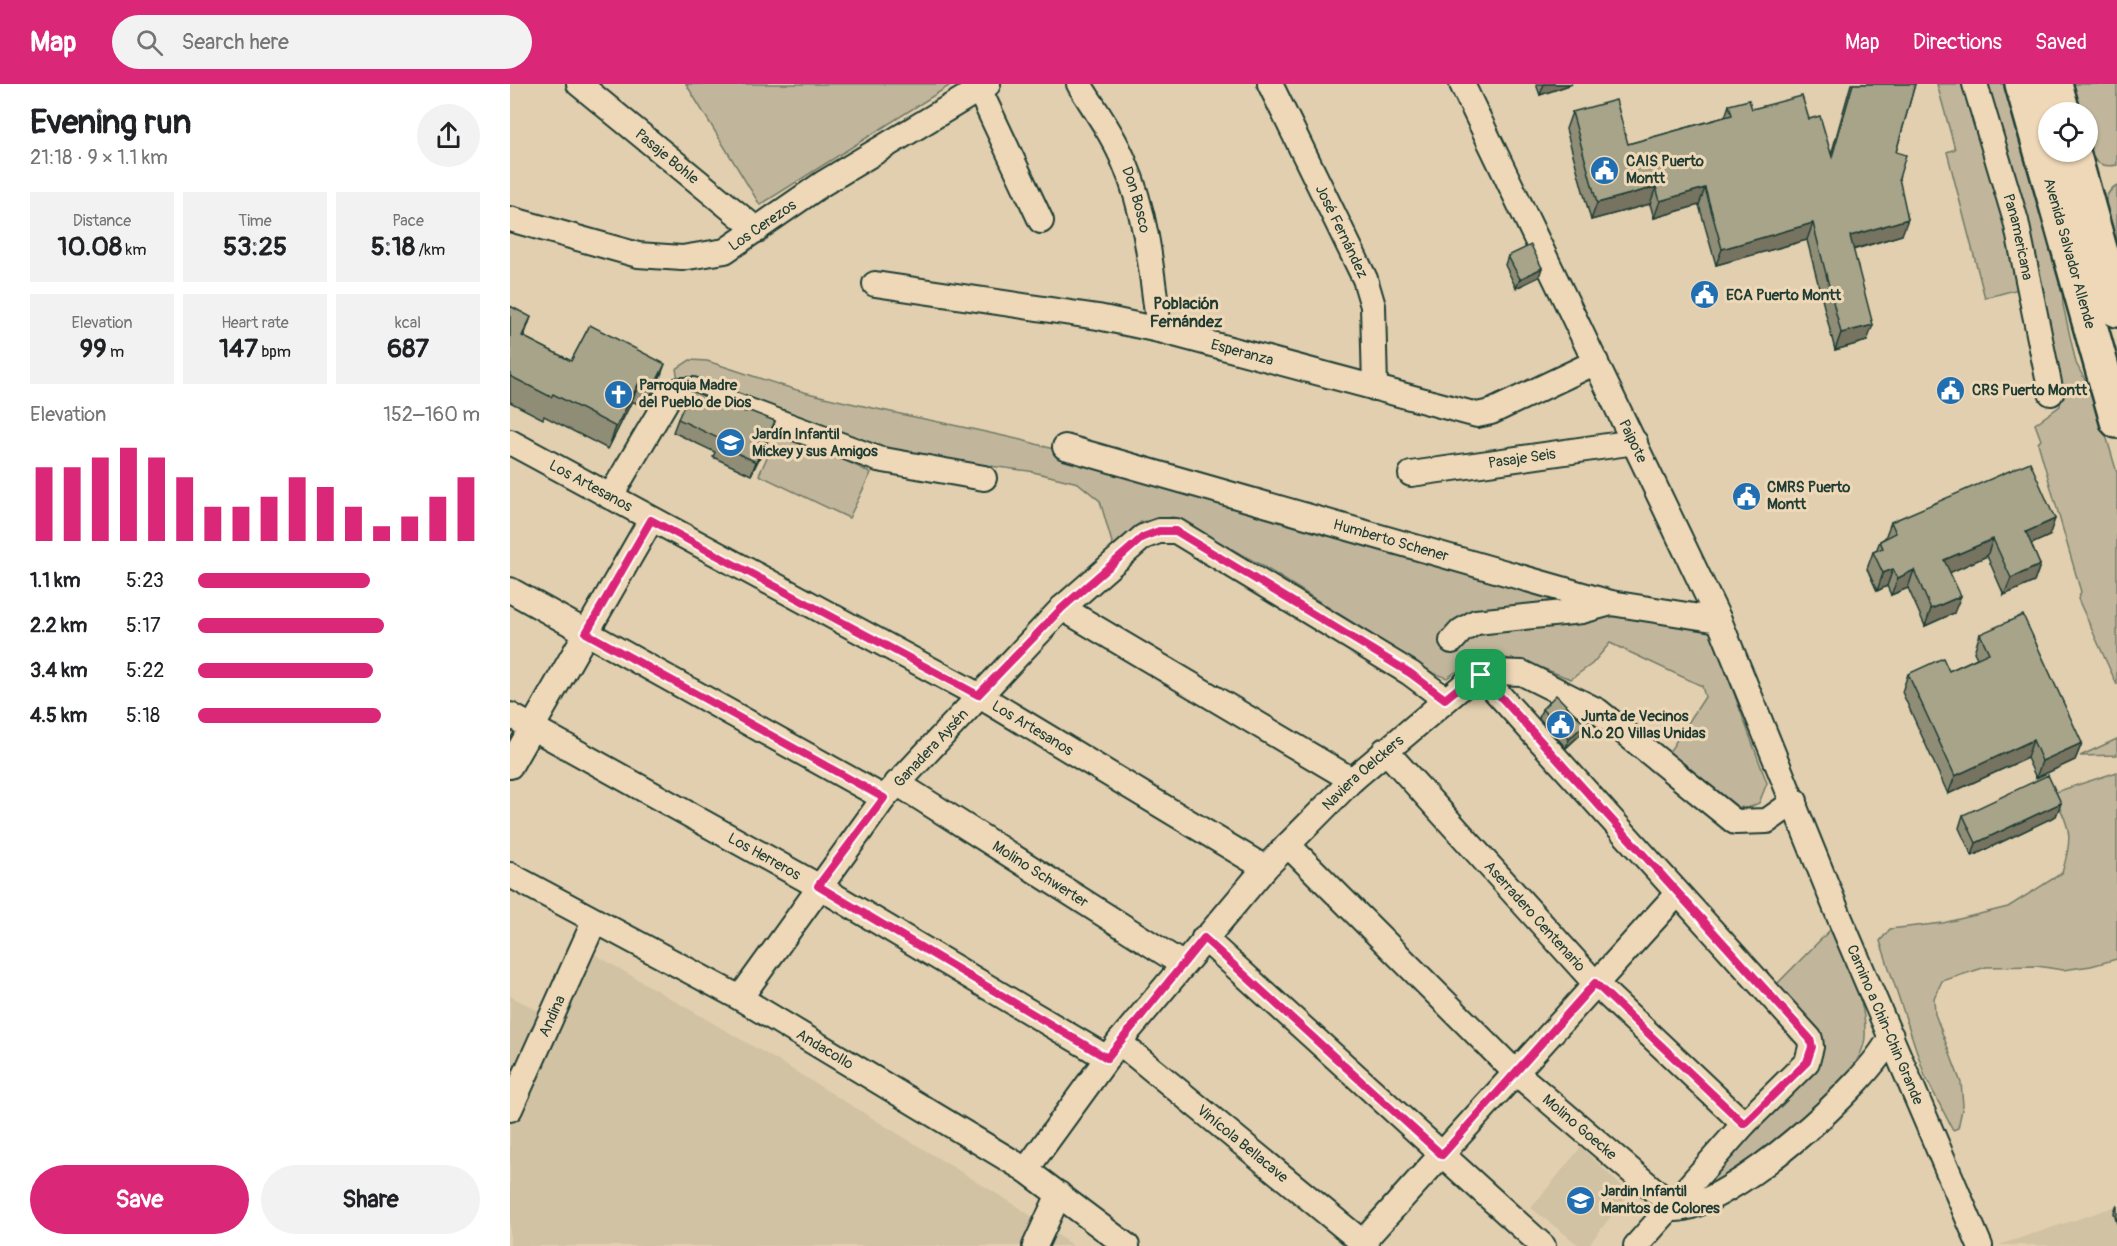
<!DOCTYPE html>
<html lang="en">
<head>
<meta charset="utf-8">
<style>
  body { margin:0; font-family:Pangolin,sans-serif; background:#f2f2f2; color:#202124; height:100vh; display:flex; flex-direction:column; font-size:22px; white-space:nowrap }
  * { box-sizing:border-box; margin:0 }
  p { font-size:20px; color:#757577 }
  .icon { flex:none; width:33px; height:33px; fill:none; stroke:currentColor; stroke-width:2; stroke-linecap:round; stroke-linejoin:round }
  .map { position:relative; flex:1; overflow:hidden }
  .side { display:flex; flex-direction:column; background:#fff; width:510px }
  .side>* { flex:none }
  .tools { position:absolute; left:1528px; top:18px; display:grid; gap:12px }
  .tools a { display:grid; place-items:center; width:60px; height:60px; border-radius:50%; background:#fff; box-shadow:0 2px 4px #0004; font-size:30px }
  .pin { position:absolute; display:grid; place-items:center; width:51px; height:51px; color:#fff; margin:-26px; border-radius:12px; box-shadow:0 3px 9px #0006 }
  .round { display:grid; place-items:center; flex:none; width:63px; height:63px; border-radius:32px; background:#f2f2f2 }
  .head { display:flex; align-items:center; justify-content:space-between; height:102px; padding:0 30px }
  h1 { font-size:33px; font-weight:800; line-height:45px }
  .metrics { display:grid; grid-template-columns:repeat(3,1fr); gap:9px; height:102px; padding:6px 30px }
  .metrics div { display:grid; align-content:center; border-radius:0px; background:#f2f2f2; text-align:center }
  .metrics b { font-size:26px; font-weight:800 }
  .metrics small { font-size:16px; font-weight:400 }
  .metrics p { font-size:16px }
  .chart { height:168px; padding:12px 30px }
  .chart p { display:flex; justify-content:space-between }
  .chart svg { width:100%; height:108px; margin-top:6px; stroke:#db2777; stroke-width:6 }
  .action { display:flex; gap:12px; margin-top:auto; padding:12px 30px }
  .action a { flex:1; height:69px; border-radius:36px; background:#db2777; color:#fff; font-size:24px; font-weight:800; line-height:69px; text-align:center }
  .action a+a { background:#f2f2f2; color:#202124 }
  ul { padding:0 30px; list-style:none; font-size:20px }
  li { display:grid; grid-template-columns:96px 72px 1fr; align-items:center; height:45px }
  li i { height:15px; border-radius:8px; background:#db2777 }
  header { display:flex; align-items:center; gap:36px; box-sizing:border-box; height:84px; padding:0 30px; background:#db2777; color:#fff }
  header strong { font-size:28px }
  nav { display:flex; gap:33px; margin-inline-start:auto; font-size:21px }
  .search { width:420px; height:54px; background:#f2f2f2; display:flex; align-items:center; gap:15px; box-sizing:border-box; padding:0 21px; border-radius:33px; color:#757577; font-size:22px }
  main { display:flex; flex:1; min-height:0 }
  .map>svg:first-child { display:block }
  .built { fill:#d1c2a4 }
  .green { fill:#c1b69b; stroke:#707a68; stroke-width:1.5 }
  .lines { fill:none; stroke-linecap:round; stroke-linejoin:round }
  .minor-casing { stroke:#1f3d34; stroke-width:28 }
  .trunk-casing { stroke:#1f3d34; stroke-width:38 }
  .minor { stroke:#eed8b7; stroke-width:24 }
  .trunk { stroke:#eed8b7; stroke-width:33 }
  .wall { fill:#908d77; stroke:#1f3d34; stroke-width:1.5 }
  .shaded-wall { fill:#767361; stroke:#1f3d34; stroke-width:1.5 }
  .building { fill:#a8a48a; stroke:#1f3d34; stroke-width:1.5 }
  .route-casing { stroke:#fff; stroke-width:12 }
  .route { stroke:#db2777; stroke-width:8 }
  .labels { text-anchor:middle; stroke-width:6; stroke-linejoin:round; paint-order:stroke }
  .street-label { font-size:15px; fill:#1f3d34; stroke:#eed8b7 }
  .poi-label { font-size:15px; font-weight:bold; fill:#1f3d34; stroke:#eed8b7; text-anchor:start }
  .neighbourhood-label { font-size:16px; font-weight:bold; fill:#1f3d34; stroke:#eed8b7 }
</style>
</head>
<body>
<header>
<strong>Map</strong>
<div class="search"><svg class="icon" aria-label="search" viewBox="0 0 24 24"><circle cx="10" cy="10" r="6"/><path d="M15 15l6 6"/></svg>Search here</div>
<nav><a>Map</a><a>Directions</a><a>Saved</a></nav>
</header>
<main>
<section class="side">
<div class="head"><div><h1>Evening run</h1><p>21:18 · 9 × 1.1 km</p></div><a class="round"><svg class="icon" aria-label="share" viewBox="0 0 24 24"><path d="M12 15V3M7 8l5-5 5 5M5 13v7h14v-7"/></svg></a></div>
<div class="metrics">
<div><p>Distance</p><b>10.08<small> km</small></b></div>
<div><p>Time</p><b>53:25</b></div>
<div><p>Pace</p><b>5:18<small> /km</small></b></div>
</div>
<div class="metrics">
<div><p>Elevation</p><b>99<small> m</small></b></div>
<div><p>Heart rate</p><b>147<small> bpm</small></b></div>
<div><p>kcal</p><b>687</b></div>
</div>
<div class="chart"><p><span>Elevation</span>152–160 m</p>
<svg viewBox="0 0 160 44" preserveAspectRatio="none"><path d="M5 44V14M15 44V14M25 44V10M35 44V6M45 44V10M55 44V18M65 44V30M75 44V30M85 44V26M95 44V18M105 44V22M115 44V30M125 44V38M135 44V34M145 44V26M155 44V18"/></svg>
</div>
<ul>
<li><b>1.1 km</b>5:23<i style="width:61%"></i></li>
<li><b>2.2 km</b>5:17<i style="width:66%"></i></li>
<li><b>3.4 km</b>5:22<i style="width:62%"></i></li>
<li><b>4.5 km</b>5:18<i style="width:65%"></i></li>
</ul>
<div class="action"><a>Save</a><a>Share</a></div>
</section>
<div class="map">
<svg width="1607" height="1162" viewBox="0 0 1607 1162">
  <rect width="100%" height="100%" fill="#e2cfaf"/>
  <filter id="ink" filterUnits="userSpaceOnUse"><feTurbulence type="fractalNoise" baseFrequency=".0167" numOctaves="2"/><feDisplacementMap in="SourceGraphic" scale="12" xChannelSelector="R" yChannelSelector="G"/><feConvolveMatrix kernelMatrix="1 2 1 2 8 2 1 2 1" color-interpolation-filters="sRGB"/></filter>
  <g filter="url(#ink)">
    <path class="built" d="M60,856L270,978L507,1122L563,1162H0V912L29,927Z
      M1071,1063L1119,1109L1078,1162H1070L1021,1124Z
      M1607,1122V1162L1489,1161Z"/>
    <path class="green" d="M176,0H442L250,121Z
      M1427,0H1456L1512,204L1475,214L1437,68L1445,65Z
      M1475,0H1497L1552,197L1553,221L1566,279L1586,317L1607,389V601L1568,515L1571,508L1528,359L1531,356L1525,340L1550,322L1551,308L1533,206Z
      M1560,0H1607V81C1573,88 1578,51 1578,28H1568Z
      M1607,101V164C1601,144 1584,114 1607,101Z
      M180,276L197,277C229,287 261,299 294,308C368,327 444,340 519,358L1074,518L1200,544L1257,699L1249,719L1238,724L1228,723L1159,668L1195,613L1192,602L1100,559L1082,580L1061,595C1012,577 984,559 937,594L923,589L751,481L663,433L631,438L603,462L590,417L568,399L519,387L370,368L168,295L166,285Z
      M270,345L361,389L339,434L249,391Z
      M1607,655V671L1570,672Z
      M1607,688V875L1581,882L1553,886L1527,882L1476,883L1432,897L1424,914L1425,930L1451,999L1453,1021L1448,1044L1443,1046L1415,992L1370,857L1380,845L1433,839L1498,823L1552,789C1564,749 1560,746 1543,709Z
      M1322,844C1335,877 1357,916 1355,952C1355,964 1347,976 1341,987L1286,1043L1205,1105L1180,1103L1299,982L1263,904Z"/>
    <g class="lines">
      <defs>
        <g id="minor">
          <path id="s1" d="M69,0L247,146"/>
          <path id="s2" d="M569,0C585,26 604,52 615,80C637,131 642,191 649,246"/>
          <path id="s3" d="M760,0L855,195L863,222L865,304"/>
          <path id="s4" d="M952,0L1209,536L1331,837L1470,1162"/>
          <path id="s5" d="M1465,0L1506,137L1541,309"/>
          <path d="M469,5L531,137"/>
          <path id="s6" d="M0,135L128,171L172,174L215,167L312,100L478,0"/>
          <path id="s7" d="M365,200L588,233L649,246L967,331L981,328L1086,278"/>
          <path id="s8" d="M0,358L468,611L755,784"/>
          <path id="s9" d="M555,363L1101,519L1209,536"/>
          <path id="s10" d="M901,390L1125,358"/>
          <path d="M100,413L160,311L170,306H183L368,375L474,394"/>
          <path d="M0,506L374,714"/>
          <path d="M552,524L842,696"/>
          <path d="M942,557L951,547L966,538L1072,527L1101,519"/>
          <path d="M971,591L1300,955L1301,963L1297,978L1234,1040L1126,1162"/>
          <path id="s11" d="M0,631L308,802L597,974"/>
          <path id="s12" d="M875,666L1085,899L1234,1040"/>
          <path d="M0,682L141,436"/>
          <path id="s13" d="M387,699L672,880"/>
          <path id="s14" d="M778,761L1005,988L1166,1125C1218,1124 1359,1000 1381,952"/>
          <path id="s15" d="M0,791L230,914L516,1086L617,1162"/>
          <path d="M694,854L1033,1162"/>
          <path id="s16" d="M230,914L374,714L552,524L633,453L649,447H666L900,589L935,615"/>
          <path id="s17" d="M609,958L857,1162"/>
          <path id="s18" d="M0,1025L84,838"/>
          <path id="s19" d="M516,1086L609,958L755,784L842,696L961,595L981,588L1012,589L1088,627L1225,738L1257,737L1285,717"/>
          <path d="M525,1162L549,1110"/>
          <path d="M849,1162L1167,810"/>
        </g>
        <g id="trunk">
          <path id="s20" d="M1512,0L1607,337"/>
          <path d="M1545,0L1553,28"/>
          <path d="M1563,68L1607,226"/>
        </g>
      </defs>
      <use href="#minor" class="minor-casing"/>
      <use href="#trunk" class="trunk-casing"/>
      <use href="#minor" class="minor"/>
      <use href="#trunk" class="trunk"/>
    </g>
    <path class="wall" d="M1026,0H1062L1030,11Z
      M1341,0H1405L1386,68L1389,94L1392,151L1343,166L1357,257L1325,266L1297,156L1206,181L1189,121L1144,134L1140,120L1081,136L1056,45L1062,28L1118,60L1215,33L1219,21L1299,35L1321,71Z
      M998,172L1029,193L1006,204L995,181Z
      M0,222L14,253L61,277L80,241L147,302L136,324L122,317L98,365L34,332L33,335L0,318Z
      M236,328L265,337L261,350L241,391L203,373L205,368L163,348L168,335Z
      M1381,438L1539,452L1521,460L1530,481L1524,498L1494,511L1477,472L1440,488L1444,529L1415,542L1398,504L1381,511L1377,502L1367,507L1357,485L1363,468L1366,467L1370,457L1375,454Z
      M1470,550L1572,659L1565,676L1526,694L1517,674L1438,710L1392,608L1398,590L1439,587L1467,574L1464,568Z
      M1032,625L1075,640L1072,649L1056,664L1029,634Z
      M1551,719L1546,732L1462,772L1449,744L1453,731Z
      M1607,1121V1140L1604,1129Z"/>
    <path class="shaded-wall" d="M1034,0H1062L1030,11Z
      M1146,103L1140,120L1081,136L1087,119Z
      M1195,104L1189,121L1144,134L1150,117Z
      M1398,135L1392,151L1334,168L1340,152Z
      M1303,139L1297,156L1206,181L1212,165Z
      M1032,184L1029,193L1006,204L1010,195Z
      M21,233L13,255L12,252Z
      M1363,241L1357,257L1325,266L1331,249Z
      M155,280L147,302L136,324L144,302Z
      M131,295L122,317L98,365L106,343Z
      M265,337L261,350L241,391L246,378Z
      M1545,435L1539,452L1509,466L1516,448Z
      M1483,455L1477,472L1428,494L1434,476Z
      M1530,481L1524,498L1494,511L1501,494Z
      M1383,485L1377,502L1367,507L1373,489Z
      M1404,486L1398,504L1381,511L1388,494Z
      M1451,512L1444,529L1415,542L1421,525Z
      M1075,640L1072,649L1056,664L1059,655Z
      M1523,656L1517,674L1438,710L1445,692Z
      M1572,659L1565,676L1526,694L1532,677Z
      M1551,719L1546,732L1462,772L1466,759Z"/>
    <path class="building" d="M1343,0H1405L1386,68L1396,71L1389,94L1398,135L1340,152L1363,241L1331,249L1303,139L1212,165L1195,104L1150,117L1146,103L1087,119L1062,28L1106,16L1118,60L1222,31L1219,21L1239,16L1242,25L1292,12L1299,35L1310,32L1322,73Z
      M1021,161L1032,184L1010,195L998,172Z
      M0,222L21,233L12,252L61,277L80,241L155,280L144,302L131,295L106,343L43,310L41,313L0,292Z
      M181,307L236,328L237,326L265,337L246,378L208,360L210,355L168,335Z
      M1520,378L1545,435L1516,448L1530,481L1501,494L1483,455L1434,476L1451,512L1421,525L1404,486L1388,494L1383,485L1373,489L1363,468L1373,464L1370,457L1386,449L1381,438Z
      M1513,531L1572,659L1532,677L1523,656L1445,692L1398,590L1433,574L1439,587L1479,569L1470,550Z
      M1046,611L1075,640L1059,655L1032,625Z
      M1538,691L1551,719L1466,759L1453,731Z"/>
  </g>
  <g class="lines" filter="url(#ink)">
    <defs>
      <path id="route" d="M141,436L468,611L552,524L633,453L649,447H666L900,589L935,615L952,601L971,591L1300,955L1302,963L1297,978L1234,1040L1085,899L932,1071L694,854L597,974L308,802L374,714L76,549Z"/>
    </defs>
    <use href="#route" class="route-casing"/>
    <use href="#route" class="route"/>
  </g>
  <defs>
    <symbol id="civic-disc" viewBox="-11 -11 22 22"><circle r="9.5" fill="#1f6fb2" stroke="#eed8b7"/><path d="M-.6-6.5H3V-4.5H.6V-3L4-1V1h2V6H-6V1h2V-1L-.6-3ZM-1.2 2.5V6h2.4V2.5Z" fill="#fff"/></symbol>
    <symbol id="church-disc" viewBox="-11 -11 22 22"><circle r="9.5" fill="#1f6fb2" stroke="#eed8b7"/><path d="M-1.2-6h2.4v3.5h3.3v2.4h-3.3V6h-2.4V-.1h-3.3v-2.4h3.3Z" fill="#fff"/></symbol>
    <symbol id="school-disc" viewBox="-11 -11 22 22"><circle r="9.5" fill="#1f6fb2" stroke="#eed8b7"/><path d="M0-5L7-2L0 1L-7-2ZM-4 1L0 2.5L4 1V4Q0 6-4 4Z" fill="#fff"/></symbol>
  </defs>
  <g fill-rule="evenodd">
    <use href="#civic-disc" x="1078" y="70" width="33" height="33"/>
    <use href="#civic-disc" x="1178" y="194" width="33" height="33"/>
    <use href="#civic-disc" x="1424" y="290" width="33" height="33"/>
    <use href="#church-disc" x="92" y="294" width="33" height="33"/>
    <use href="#school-disc" x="204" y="342" width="33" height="33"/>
    <use href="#civic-disc" x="1220" y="396" width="33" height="33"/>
    <use href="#civic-disc" x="1034" y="624" width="33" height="33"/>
    <use href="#school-disc" x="1054" y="1100" width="33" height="33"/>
  </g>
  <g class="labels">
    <g class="street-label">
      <text dy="5" stroke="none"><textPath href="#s1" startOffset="114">Pasaje Bohle</textPath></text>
      <text dy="5" stroke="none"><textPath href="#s2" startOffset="130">Don Bosco</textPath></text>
      <text dy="5" stroke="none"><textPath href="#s6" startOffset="266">Los Cerezos</textPath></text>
      <text dy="5" stroke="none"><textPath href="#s3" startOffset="164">José Fernández</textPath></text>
      <text dy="5" stroke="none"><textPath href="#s5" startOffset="159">Panamericana</textPath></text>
      <text dy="5" stroke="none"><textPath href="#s20" startOffset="176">Avenida Salvador Allende</textPath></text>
      <text dy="5" stroke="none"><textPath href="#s7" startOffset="374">Esperanza</textPath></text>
      <text dy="5" stroke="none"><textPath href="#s4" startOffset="396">Paipote</textPath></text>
      <text dy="5" stroke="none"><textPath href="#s10" startOffset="112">Pasaje Seis</textPath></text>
      <text dy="5" stroke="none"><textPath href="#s8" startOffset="92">Los Artesanos</textPath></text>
      <text dy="5" stroke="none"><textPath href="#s9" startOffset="339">Humberto Schener</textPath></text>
      <text dy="5" stroke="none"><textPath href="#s8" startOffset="596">Los Artesanos</textPath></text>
      <text dy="5" stroke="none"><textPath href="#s16" startOffset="315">Ganadera Aysén</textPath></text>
      <text dy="5" stroke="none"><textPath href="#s19" startOffset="522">Naviera Oelckers</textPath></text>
      <text dy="5" stroke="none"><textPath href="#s11" startOffset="291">Los Herreros</textPath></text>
      <text dy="5" stroke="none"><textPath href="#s13" startOffset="170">Molino Schwerter</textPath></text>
      <text dy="5" stroke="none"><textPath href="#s12" startOffset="224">Aserradero Centenario</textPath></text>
      <text dy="5" stroke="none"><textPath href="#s18" startOffset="102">Andina</textPath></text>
      <text dy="5" stroke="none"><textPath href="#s4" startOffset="1032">Camino a Chin-Chin Grande</textPath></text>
      <text dy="5" stroke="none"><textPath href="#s15" startOffset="360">Andacollo</textPath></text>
      <text dy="5" stroke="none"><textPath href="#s14" startOffset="406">Molino Goecke</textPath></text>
      <text dy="5" stroke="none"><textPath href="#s17" startOffset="160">Vinícola Bellacave</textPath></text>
    </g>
    <g class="poi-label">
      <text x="1116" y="82">CAIS Puerto<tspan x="1116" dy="17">Montt</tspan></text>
      <text x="1216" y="216">ECA Puerto Montt</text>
      <text x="129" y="306">Parroquia Madre<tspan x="129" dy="17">del Pueblo de Dios</tspan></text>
      <text x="1462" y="311">CRS Puerto Montt</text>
      <text x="242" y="355">Jardín Infantil<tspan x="242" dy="17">Mickey y sus Amigos</tspan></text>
      <text x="1257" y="408">CMRS Puerto<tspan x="1257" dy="17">Montt</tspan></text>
      <text x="1071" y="637">Junta de Vecinos<tspan x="1071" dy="17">N.º 20 Villas Unidas</tspan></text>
      <text x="1091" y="1112">Jardin Infantil<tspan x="1091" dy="17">Manitos de Colores</tspan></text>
    </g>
    <g class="neighbourhood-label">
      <text x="676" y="225">Población<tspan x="676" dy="18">Fernández</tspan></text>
    </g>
  </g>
</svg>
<div class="tools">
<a><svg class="icon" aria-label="locate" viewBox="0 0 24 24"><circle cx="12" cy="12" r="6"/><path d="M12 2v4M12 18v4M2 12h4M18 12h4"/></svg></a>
</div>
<div class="pin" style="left:971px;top:591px;background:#1e9e55"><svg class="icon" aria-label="arrive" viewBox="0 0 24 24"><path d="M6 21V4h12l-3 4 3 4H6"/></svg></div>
</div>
</main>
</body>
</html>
